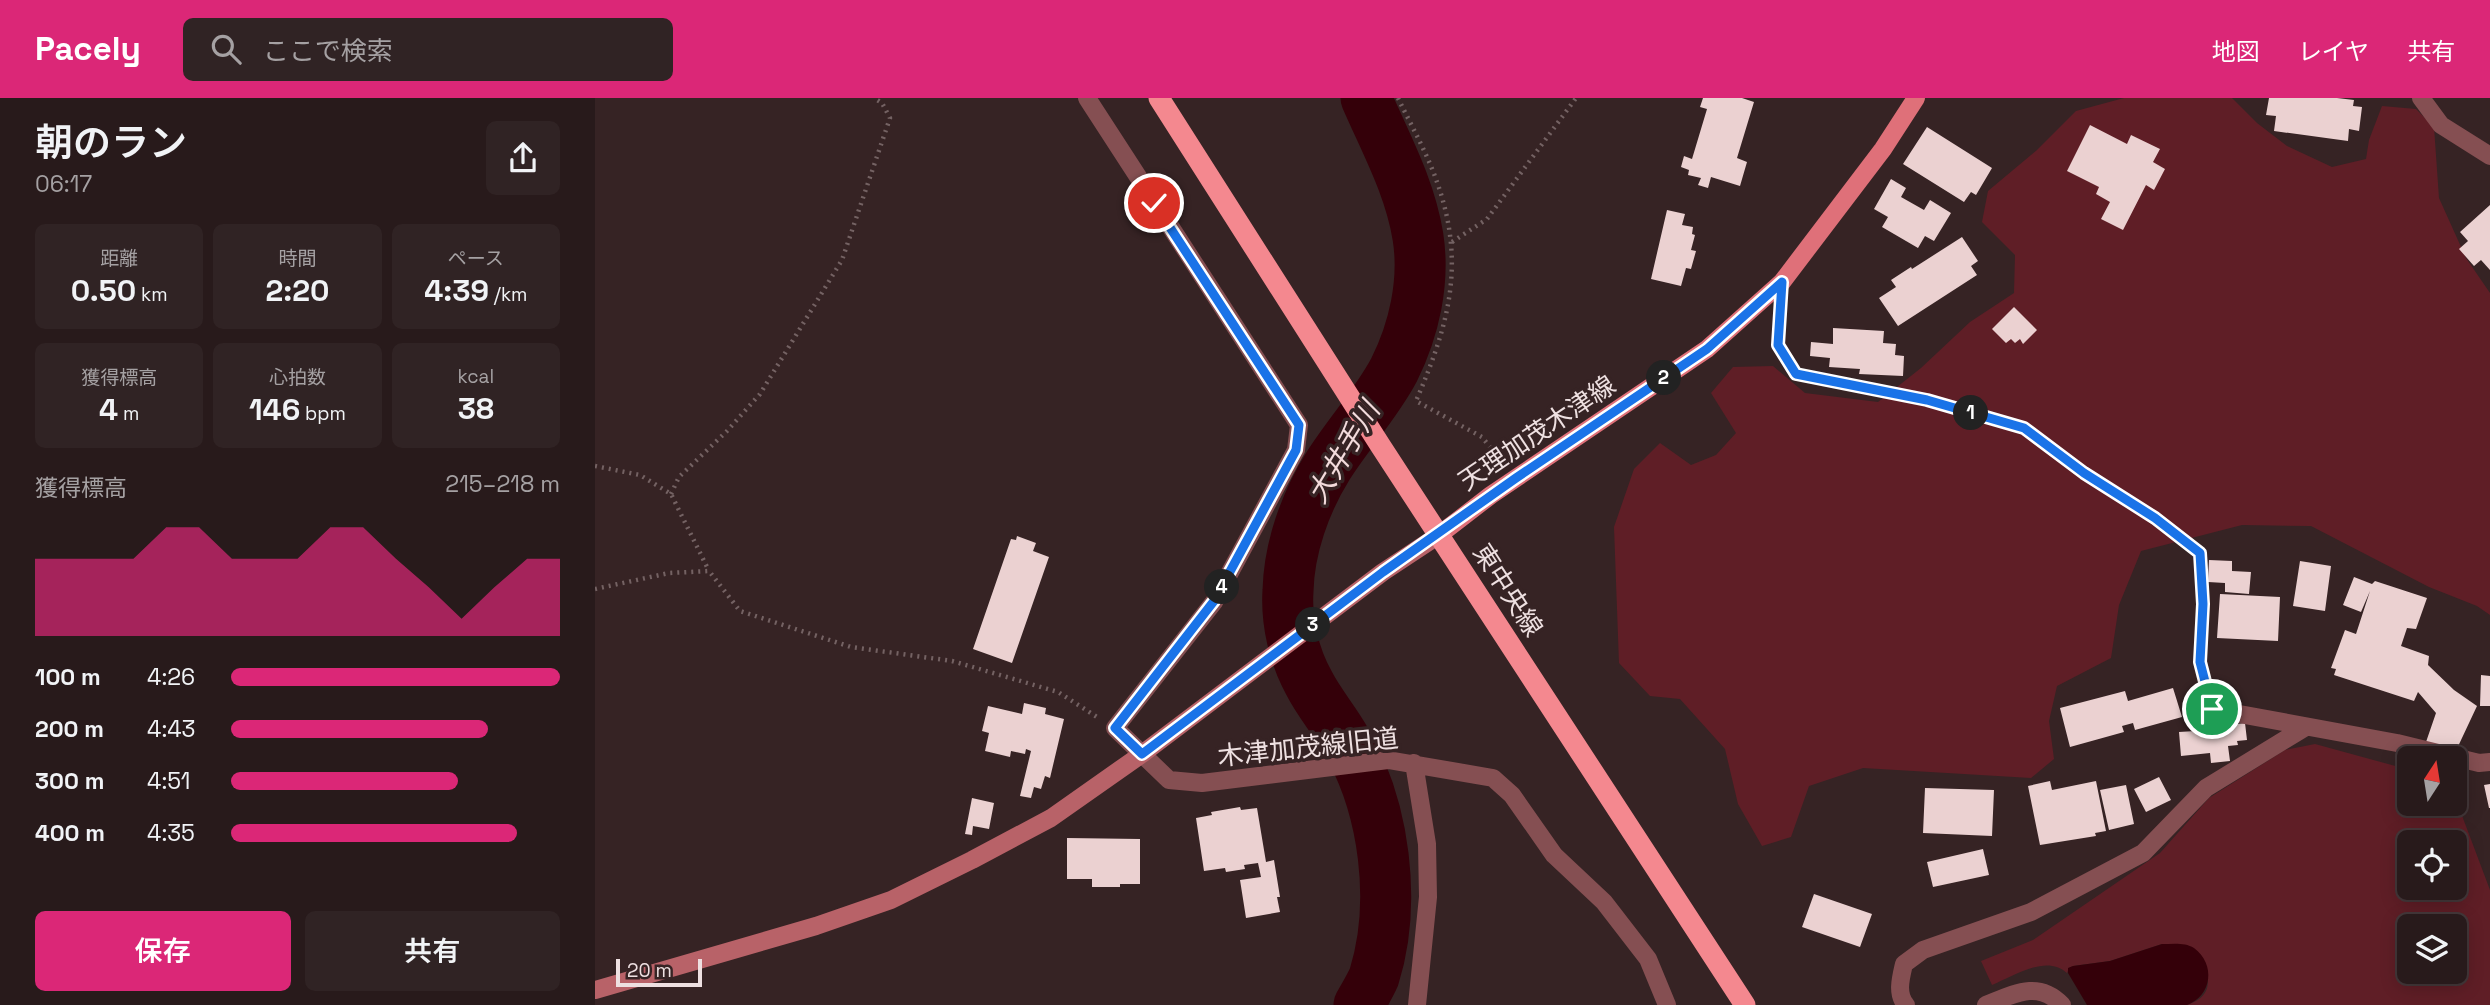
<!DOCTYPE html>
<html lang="ja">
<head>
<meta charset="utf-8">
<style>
  body { margin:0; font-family:"Space Grotesk","Noto Sans JP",sans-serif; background:#302324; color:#f1f3f6; height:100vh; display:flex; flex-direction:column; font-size:26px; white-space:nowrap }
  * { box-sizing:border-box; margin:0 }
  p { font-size:23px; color:#a5a1a3 }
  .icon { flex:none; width:38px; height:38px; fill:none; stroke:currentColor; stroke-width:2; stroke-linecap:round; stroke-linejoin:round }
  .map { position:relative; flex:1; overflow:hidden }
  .sheet { display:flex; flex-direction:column; background:#281a1b; width:595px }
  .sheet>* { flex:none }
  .needle { width:46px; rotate:12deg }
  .buttons { position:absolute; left:1802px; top:648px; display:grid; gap:14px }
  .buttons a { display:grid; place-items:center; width:70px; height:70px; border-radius:10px; background:#281a1b; box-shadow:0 4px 18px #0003,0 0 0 2px #44383a; font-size:35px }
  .scale { position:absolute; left:21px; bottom:18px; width:86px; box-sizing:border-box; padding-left:7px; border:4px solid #eee0e1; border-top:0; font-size:19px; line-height:24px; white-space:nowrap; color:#eee0e1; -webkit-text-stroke:5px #362324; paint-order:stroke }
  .pin { position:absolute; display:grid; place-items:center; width:60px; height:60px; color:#fff; margin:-30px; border:4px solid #fff; border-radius:50%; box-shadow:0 2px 7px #0007 }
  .km { position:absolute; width:35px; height:35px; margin:-18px; border-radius:50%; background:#222; color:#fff; font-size:19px; line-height:35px; text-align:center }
  .round { display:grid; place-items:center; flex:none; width:74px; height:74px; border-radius:10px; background:#302324 }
  .summary { display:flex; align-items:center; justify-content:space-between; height:119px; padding:0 35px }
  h1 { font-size:38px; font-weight:600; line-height:52px }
  .stats { display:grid; grid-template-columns:repeat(3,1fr); gap:10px; height:119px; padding:7px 35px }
  .stats div { display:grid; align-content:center; border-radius:10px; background:#302324; text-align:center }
  .stats b { font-size:30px; font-weight:600 }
  .stats small { font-size:19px; font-weight:400 }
  .stats p { font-size:19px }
  .chart { height:196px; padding:14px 35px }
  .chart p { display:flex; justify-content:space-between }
  .chart svg { width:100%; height:126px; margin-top:7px; fill:#db2777; opacity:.7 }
  .cta { display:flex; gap:14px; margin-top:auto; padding:14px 35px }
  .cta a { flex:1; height:80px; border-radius:10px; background:#db2777; color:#fff; font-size:28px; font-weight:600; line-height:80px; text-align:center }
  .cta a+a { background:#302324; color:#f1f3f6 }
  ul { padding:0 35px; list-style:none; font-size:23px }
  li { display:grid; grid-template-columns:112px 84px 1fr; align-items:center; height:52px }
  li i { height:18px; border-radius:9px; background:#db2777 }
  header { display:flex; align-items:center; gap:42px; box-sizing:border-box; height:98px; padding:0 35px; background:#db2777; color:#fff }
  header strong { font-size:33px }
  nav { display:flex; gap:38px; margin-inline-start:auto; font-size:24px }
  .search { width:490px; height:63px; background:#302324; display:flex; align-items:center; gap:18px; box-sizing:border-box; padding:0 24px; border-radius:10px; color:#a5a1a3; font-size:26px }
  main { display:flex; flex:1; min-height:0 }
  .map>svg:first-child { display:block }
  .green { fill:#5f1e26; fill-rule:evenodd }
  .water { fill:#340009 }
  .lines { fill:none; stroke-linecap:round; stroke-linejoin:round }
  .river { stroke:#340009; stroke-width:51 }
  .building { fill:#ebd1d1 }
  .path { stroke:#746263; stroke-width:4.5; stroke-dasharray:2 5; stroke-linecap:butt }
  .street { stroke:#854f52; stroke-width:18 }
  .secondary { stroke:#b86268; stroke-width:18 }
  .primary { stroke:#df7079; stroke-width:18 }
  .highway { stroke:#f4888f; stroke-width:21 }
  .route-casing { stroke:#fff; stroke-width:14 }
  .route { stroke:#1a73e8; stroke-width:9 }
  .labels { text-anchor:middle; stroke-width:7; stroke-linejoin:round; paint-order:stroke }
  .street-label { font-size:26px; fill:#eee0e1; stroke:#362324 }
  .water-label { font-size:28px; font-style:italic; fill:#f3dbdc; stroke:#362324 }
</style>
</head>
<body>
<header>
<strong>Pacely</strong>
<div class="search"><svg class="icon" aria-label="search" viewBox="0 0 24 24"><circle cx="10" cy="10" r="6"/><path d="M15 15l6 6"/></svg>ここで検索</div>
<nav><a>地図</a><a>レイヤ</a><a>共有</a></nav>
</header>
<main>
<section class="sheet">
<div class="summary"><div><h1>朝のラン</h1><p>06:17</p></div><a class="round"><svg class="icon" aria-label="share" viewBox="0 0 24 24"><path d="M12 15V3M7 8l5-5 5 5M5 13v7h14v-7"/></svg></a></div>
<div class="stats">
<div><p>距離</p><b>0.50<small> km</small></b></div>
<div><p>時間</p><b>2:20</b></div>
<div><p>ペース</p><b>4:39<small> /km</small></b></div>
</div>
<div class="stats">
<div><p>獲得標高</p><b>4<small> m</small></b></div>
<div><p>心拍数</p><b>146<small> bpm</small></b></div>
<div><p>kcal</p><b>38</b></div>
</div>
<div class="chart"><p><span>獲得標高</span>215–218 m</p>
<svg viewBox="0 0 160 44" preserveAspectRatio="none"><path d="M0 44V17L10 17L20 17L30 17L40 6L50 6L60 17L70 17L80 17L90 6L100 6L110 17L120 27L130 38L140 27L150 17L160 17V44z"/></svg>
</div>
<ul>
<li><b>100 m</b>4:26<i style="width:100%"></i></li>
<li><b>200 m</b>4:43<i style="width:78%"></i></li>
<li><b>300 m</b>4:51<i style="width:69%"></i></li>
<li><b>400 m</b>4:35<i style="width:87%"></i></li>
</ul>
<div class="cta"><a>保存</a><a>共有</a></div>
</section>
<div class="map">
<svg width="1895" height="907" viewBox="0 0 1895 907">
  <rect width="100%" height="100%" fill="#362324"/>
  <path class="green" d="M1529,0H1637L1662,25L1692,48L1737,69L1771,61L1774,42L1787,8L1821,11L1839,29L1844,100L1871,160L1895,195V517L1882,508L1834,489L1716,428L1647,427L1546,453L1524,507L1516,560L1462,588L1454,623L1459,661L1436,680L1268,670L1214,688L1196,739L1167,748L1143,706L1130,651L1085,601L1055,598L1024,565L1019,429L1039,371L1065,345L1096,367L1121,357L1141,335L1116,295L1138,269L1178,268L1210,295L1283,304L1326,270L1375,224L1419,195L1420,157L1387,124L1393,93L1442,52L1481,13Z
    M1720,646L1815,672V705H1860V699L1895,792V907H1592C1618,898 1615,883 1608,861L1567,846L1515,863L1478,868L1474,870L1472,875C1451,856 1419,878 1397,887L1386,863L1438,842L1565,755L1614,700L1690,652ZM1815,744H1860V789H1815ZM1815,828H1860V873H1815Z"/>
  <path class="water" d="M1567,846C1577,846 1590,844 1599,850C1621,866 1617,898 1592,907H1492L1473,875V870L1478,868L1515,863Z"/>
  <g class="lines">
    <path class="river" d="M764,907C769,898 775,888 779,879C802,805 790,710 751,643C740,623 724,605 714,585C699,558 691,524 693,493C694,450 710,405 733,368C753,336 781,306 799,272C819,232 830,184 823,139C815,89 791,46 771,0"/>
  </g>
  <path class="building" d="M1108,0H1147L1159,4L1142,60L1152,64L1145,88L1116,79L1113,90L1103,87L1106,80L1093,77L1094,72L1086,69L1089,58L1097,61L1112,11L1105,9Z
    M1674,0H1742L1759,2L1758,8L1767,9L1764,33L1754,31L1753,43L1679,33L1681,18L1671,17Z
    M1495,27L1532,46L1536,37L1565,51L1558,64L1570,71L1559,92L1551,87L1528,132L1506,121L1515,104L1501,96L1504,89L1472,73Z
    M1332,29L1397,70L1381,97L1376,94L1369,104L1308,66Z
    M1296,81L1311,90L1306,99L1329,112L1335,102L1356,115L1339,143L1330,138L1323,150L1287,129L1293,119L1279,111Z
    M1895,107V172L1886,162L1879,168L1864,151L1873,143L1865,134Z
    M1072,112L1090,116L1087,127L1098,129L1097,136L1100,137L1096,152L1101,153L1096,171L1091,170L1086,188L1056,181Z
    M1367,139L1383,163L1376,168L1382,177L1303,228L1284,200L1301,189L1296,182L1316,169L1317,171Z
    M1419,209L1442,232L1428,246L1425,241L1420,245L1416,241L1411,245L1397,231Z
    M1238,230L1289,233L1288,245L1301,246L1300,257L1309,258L1308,278L1264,276L1265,271L1234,269L1235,260L1215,258L1216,244L1238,246Z
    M422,438L441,445L438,453L454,459L417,565L378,551L416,441L421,442Z
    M1614,462L1637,463V473L1656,474L1654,496L1630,494V485L1613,484Z
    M1705,463L1736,468L1730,513L1698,508Z
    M1759,479L1777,486L1780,483L1832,500L1821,531L1812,530L1806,548L1834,558L1833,567L1859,592L1882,608L1859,657L1831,644L1841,615L1823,594L1819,603L1739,577L1741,571L1736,570L1750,532L1761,536L1775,493L1766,514L1748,507Z
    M1625,496L1685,499L1683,543L1622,540Z
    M1886,577L1895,578V608H1885Z
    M1578,590L1587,619L1540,632L1538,625L1527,628L1529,634L1475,649L1465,610L1530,593L1533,603Z
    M429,605L451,610L450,616L469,621L455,680L450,678L446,691L439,689L436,700L425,698L436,653L431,651L430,656L416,653L415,659L390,653L394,635L387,633L393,608L427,616Z
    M1617,624L1618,629L1650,625L1652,642L1642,643L1643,647L1633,648L1635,663L1616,665L1615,655L1586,658L1584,634L1600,633L1599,626Z
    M1564,679L1576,702L1551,714L1539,691Z
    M1455,683L1457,692L1501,683L1511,733L1500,735L1501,738L1445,747L1433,688Z
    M1895,686V710H1894L1889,687Z
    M1531,687L1539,726L1514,732L1505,692Z
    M1330,690L1399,692L1397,738L1328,735Z
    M377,700L399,705L394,731L378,728L377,737L370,736Z
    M645,709L646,712L662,710L671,764L679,762L685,799H682L685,814L651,820L645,782L666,779L663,765L649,767L650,771L631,774L630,770L609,773L601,720L617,717L616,714Z
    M472,740L545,741V786H525V789H497V781H472Z
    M1388,751L1394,777L1338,789L1332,764Z
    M1219,796L1277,816L1265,849L1207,829Z"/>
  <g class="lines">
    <path class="path" d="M803,0C816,27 832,55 842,84C871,166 854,226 821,303L887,339L907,364
      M857,144L892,121L981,0
      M1185,218L1183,247L1201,276L1332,301L1429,330L1489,375L1560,420L1605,455L1608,506L1605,564L1612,590
      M0,368L45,377L76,396L114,473
      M76,396L84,379L132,333L165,296L247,162L295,20L287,5L279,0
      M0,491L74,475L114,473L145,513L256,549L357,563L463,594L502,619"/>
    <path class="street" d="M492,0L704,327L701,352L619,504L520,630L574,682L607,685L793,662L898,680L917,697L959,757L1009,804L1053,861L1072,907
      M1826,0L1846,27L1895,58
      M1617,611L1802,645L1884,665L1895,664
      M819,665L832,746L833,799L822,907
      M1311,907C1301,896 1306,879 1309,866L1328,852L1436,814L1548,755L1611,690L1709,630
      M1391,907C1419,896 1443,882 1467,907"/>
    <path class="secondary" d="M0,892L221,828L296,802L377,762L456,720L547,656L788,474L844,437"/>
    <path class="primary" d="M844,437L896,397L1112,251L1187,184L1288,51L1321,0"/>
    <path class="highway" d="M564,0L785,347L1150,907"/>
  </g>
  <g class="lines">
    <defs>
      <path id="route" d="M559,105L704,327L701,352L619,503L520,630L547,656L788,474L921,380L1112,251L1187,184L1183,247L1201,276L1332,302L1429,330L1489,375L1560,420L1605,455L1608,506L1605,564L1617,611"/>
    </defs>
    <use href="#route" class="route-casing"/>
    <use href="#route" class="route"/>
  </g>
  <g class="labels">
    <g class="street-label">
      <text transform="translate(942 335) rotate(-34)" y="9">天理加茂木津線</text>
      <text transform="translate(913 492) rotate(57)" y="9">東中央線</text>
      <text transform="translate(713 649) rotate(-6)" y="9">木津加茂線旧道</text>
    </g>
    <g class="water-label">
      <text transform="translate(748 354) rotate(-59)" y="10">大井手川</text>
    </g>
  </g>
</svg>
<div class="buttons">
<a><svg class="needle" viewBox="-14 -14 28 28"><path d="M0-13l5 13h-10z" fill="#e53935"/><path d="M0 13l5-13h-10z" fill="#a5a1a3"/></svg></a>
<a><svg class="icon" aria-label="locate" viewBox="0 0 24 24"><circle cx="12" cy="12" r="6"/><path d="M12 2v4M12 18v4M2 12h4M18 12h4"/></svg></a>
<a><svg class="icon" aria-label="layers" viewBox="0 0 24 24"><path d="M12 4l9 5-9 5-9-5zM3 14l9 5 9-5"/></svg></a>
</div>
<div class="scale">20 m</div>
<div class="pin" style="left:1617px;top:611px;background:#1e9e55"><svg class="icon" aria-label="arrive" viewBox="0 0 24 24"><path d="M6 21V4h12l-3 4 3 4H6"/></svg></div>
<div class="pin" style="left:559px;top:105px;background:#d93025"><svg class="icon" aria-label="check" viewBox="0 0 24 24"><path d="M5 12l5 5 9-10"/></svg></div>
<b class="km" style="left:1376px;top:315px">1</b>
<b class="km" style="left:1069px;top:280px">2</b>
<b class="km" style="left:718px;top:527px">3</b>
<b class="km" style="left:627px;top:489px">4</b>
</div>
</main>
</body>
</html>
